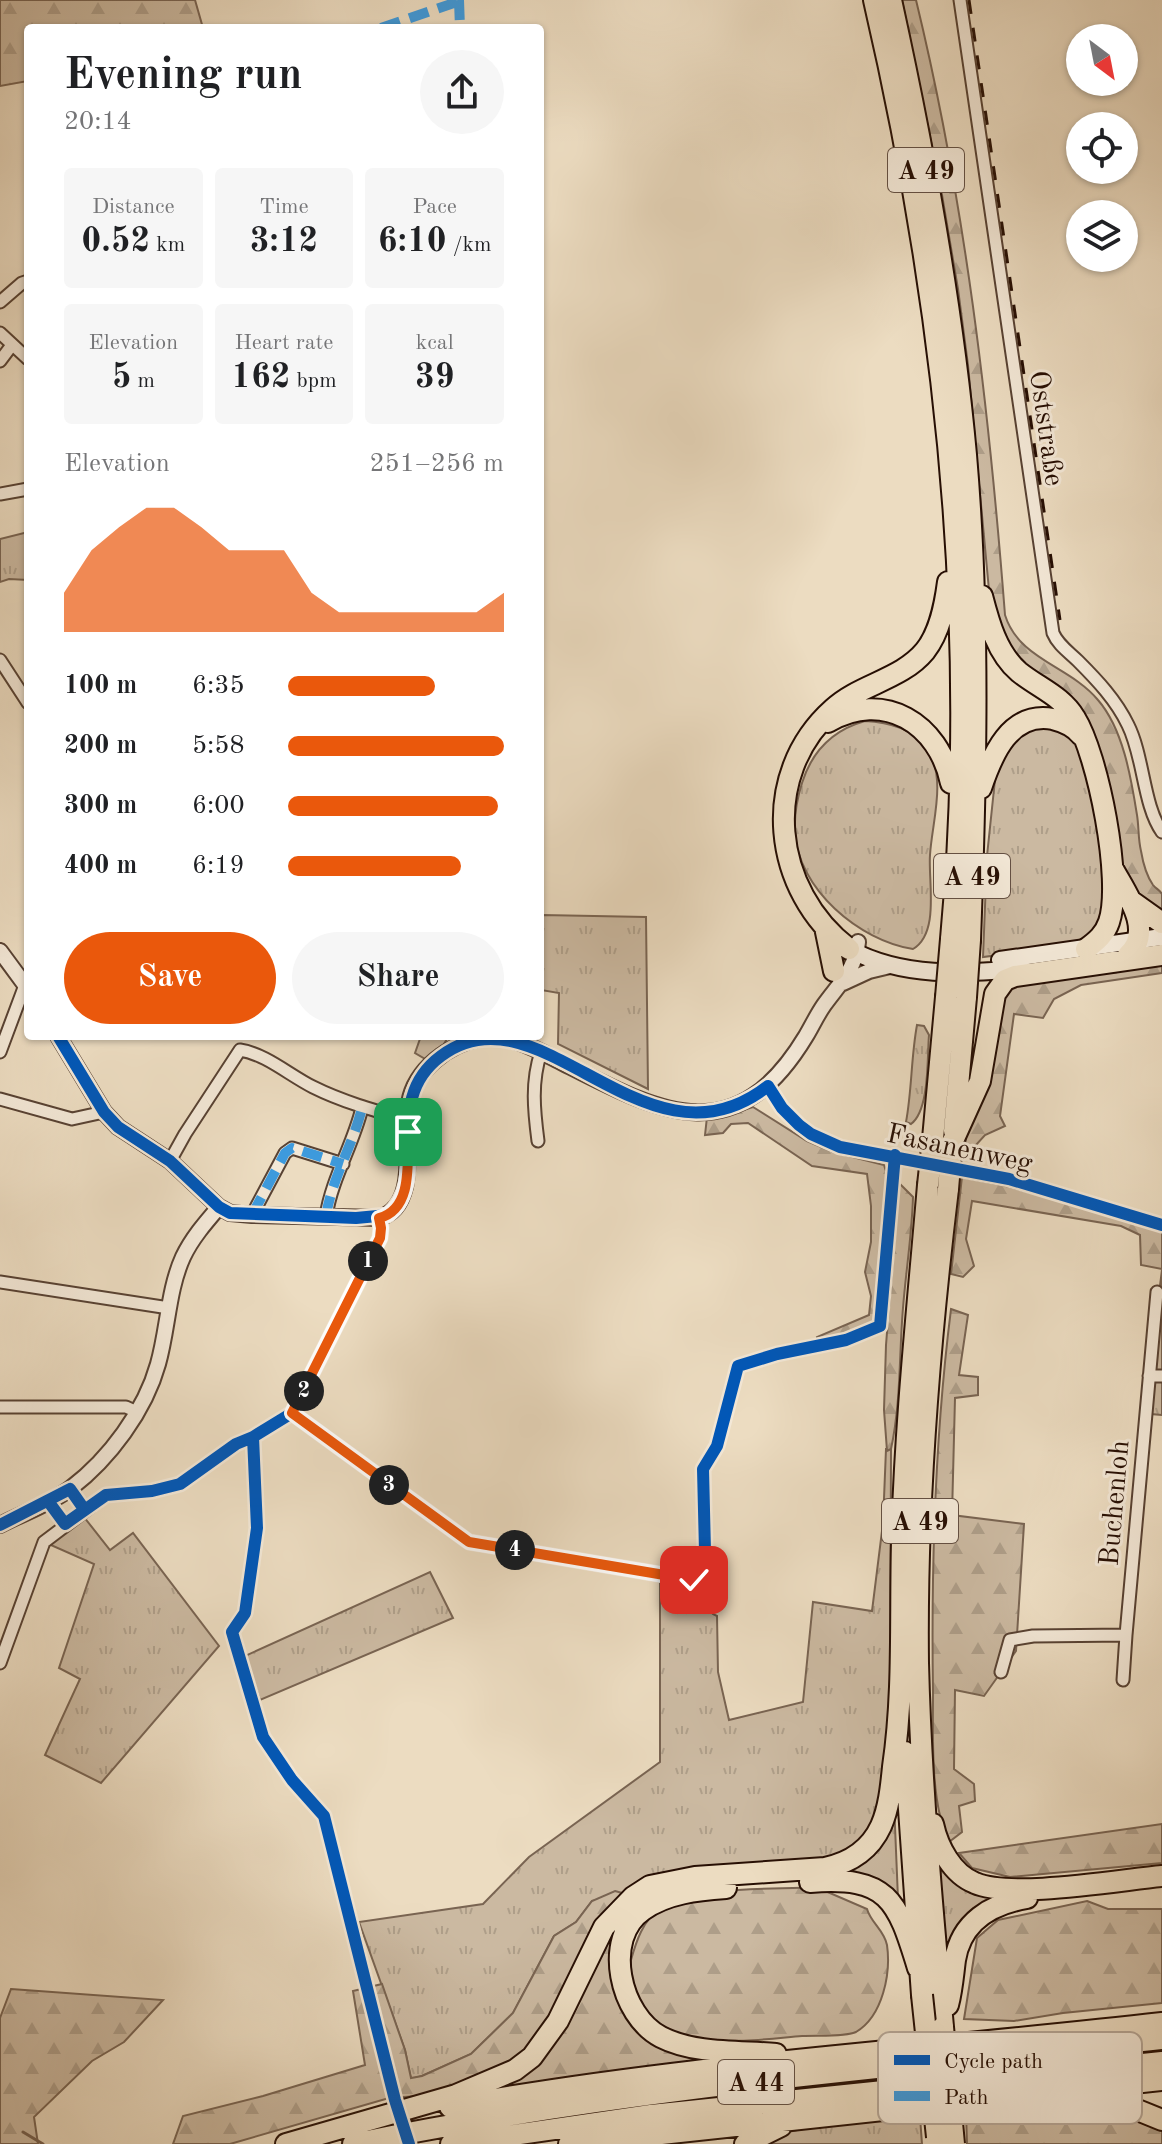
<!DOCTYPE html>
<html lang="en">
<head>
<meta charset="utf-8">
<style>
  body { margin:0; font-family:"Old Standard TT",serif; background:#f6f6f6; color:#202124; height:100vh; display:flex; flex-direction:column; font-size:30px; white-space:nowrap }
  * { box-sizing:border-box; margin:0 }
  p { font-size:26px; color:#757577 }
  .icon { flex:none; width:44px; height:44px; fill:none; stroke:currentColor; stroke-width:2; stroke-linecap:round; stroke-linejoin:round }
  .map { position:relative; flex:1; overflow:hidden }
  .sheet { position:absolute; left:24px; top:24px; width:520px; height:1016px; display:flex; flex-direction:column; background:#fff; border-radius:8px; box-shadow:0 2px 6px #0004 }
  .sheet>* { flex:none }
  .needle { width:52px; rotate:148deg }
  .buttons { position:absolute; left:1066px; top:24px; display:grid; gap:16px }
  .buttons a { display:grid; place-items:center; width:72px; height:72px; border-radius:50%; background:#fff; box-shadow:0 2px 6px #0004; font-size:40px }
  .pin { position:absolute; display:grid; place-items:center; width:68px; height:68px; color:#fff; margin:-34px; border-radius:16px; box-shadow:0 4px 12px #0006 }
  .km { position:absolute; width:40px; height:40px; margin:-20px; border-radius:50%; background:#222; color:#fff; font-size:22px; line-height:40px; text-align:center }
  .round { display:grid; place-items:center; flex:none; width:84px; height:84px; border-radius:42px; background:#f6f6f6 }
  .head { display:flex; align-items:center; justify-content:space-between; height:136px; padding:0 40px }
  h1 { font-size:44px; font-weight:600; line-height:60px }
  .metrics { display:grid; grid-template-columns:repeat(3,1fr); gap:12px; height:136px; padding:8px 40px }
  .metrics div { display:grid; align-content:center; border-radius:8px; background:#f6f6f6; text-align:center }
  .metrics b { font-size:34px; font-weight:600 }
  .metrics small { font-size:22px; font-weight:400 }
  .metrics p { font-size:22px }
  .chart { height:224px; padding:16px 40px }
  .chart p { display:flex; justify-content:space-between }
  .chart svg { width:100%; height:144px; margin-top:8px; fill:#ea580c; opacity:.7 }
  .action { display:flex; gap:16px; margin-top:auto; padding:16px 40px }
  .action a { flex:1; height:92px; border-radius:48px; background:#ea580c; color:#fff; font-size:32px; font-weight:600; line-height:92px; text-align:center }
  .action a+a { background:#f6f6f6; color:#202124 }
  ul { padding:0 40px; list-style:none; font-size:26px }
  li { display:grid; grid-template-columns:128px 96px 1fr; align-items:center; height:60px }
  li i { height:20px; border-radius:10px; background:#ea580c }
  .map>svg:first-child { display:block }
  .grass { fill:url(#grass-tufts); stroke:#796452; stroke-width:2 }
  .forest { fill:url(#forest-firs); stroke:#796452; stroke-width:2 }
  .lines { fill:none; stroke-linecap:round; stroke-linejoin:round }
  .stream { stroke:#75604f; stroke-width:3 }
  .minor-casing { stroke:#584233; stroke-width:15 }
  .tertiary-casing { stroke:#584233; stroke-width:18 }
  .secondary-casing { stroke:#270f04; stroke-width:20 }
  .motorway-casing { stroke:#270f04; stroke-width:24 }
  .minor { stroke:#f3e8d7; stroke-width:11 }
  .tertiary { stroke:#f3e8d7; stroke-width:14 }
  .secondary { stroke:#f3e8d7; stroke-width:16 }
  .motorway { stroke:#ecdcc1; stroke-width:20 }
  .rail { stroke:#270f04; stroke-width:3; stroke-dasharray:14 14; stroke-linecap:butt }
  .motorway-bridge-casing { stroke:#270f04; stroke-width:24; stroke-linecap:butt }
  .motorway-bridge { stroke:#ecdcc1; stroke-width:20 }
  .quiet { stroke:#3d9add; stroke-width:10; stroke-dasharray:20 10; stroke-linecap:butt }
  .cycleway-casing { stroke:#f3e8d7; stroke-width:17 }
  .cycleway { stroke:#0057b8; stroke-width:12 }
  .route-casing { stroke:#fff; stroke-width:16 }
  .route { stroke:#ea580c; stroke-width:10 }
  .labels { text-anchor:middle; stroke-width:6; stroke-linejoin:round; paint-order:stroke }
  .shield { fill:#f3e8d7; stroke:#645043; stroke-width:2 }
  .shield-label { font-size:26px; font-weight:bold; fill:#270f04 }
  .street-label { font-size:28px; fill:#270f04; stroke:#f3e8d7 }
  .key { fill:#f3e8d7; stroke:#b6a798; stroke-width:2 }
  .key-label { font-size:22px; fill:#270f04 }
</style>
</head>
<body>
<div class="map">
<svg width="1162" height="2144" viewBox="0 0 1162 2144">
  <defs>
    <pattern id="grass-tufts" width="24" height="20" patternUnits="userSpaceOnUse" patternTransform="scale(2)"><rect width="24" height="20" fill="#cbb9a1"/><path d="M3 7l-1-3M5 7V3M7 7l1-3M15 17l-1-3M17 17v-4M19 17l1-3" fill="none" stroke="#ae9e89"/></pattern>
    <pattern id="forest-firs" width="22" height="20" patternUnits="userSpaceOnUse" patternTransform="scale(2)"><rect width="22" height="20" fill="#cbb9a1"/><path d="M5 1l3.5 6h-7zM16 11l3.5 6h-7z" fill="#ae9e89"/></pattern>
  </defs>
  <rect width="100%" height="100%" fill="#ecdcc1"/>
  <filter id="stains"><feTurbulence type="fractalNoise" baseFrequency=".0025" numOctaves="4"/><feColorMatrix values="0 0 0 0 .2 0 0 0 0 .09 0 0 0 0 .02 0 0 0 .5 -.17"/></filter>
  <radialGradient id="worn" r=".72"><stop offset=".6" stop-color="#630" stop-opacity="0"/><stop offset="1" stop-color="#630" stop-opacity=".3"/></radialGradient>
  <path class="grass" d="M28,532V580L9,579L0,582V539Z
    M865,721C887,722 917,729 929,751C946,782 932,822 930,855C928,881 940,933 913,949C860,941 797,889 795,831C794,814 797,799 802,783C812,751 833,730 865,721Z
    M1054,725C1061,729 1069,733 1074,739C1090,762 1116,890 1106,915C1102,925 1089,936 1082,944L983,957L987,856L996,770L1008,745L1029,727Z
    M542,915L646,917L648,1089L558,1044L559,993L541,990Z
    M917,1025L924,1026L929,1035C927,1057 930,1110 911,1124L906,1122C912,1090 911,1057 917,1025Z
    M421,1036L447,1039L442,1047L427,1060L415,1053Z
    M1162,1270V1415L1151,1414L1147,1386Z
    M886,1449H891L890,1731L877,1825L839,1860L592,1901L576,1922L554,1936L513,2013L471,2054L422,2076L411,2079L405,2050L359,1922L483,1904L529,1857L660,1762V1578L698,1583C699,1595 704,1611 717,1616L718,1672L729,1720L803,1702L813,1602L872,1611L883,1523Z
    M80,1512L110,1550L133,1533L219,1646L101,1783L45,1755L80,1679L59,1668L94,1564L44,1542Z
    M430,1572L453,1618L260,1700L245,1656Z
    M894,1802L898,1899L838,1873Z
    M932,1850L943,1859L1014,1891L947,1965Z
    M920,2117L922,2144H758C792,2122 878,2122 920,2117Z"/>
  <path class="forest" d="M0,0H195L203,28H28V81L0,86Z
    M902,0H916C965,202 989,408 1005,615C1019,660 1070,666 1098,700C1123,729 1131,777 1137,815C1139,827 1138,839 1141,851C1143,863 1146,875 1153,885C1156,889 1160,890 1162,894C1162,899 1162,912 1162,918L1143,906L1120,863L1097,751L1010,656L990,601L968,365L958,289L942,195Z
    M1162,958V973L1081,985L1054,999L1043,1018L1014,1014L1000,1116L1005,1126L985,1135L965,1157L966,1131L1005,985Z
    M753,1107L807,1141L833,1152L884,1165L890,1184L877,1325L843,1338L818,1342L817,1337L869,1315L871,1296L865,1272L871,1242V1206L867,1174L812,1166L748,1123L731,1124L723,1133L705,1135L707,1117L723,1116Z
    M962,1177L1006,1186L1162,1229V1269L1141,1265L1140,1235L1121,1226L972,1201L966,1239L974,1266L963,1277L951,1274Z
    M899,1183L913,1197C912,1234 906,1270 903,1308C899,1355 901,1403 891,1449L887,1451L884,1410L886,1345Z
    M951,1309L968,1315L959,1375L978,1377V1395L955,1398L952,1515L1024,1524L1016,1651L984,1696L955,1690L954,1769L974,1784L975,1801L959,1806L962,1832L949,1842C930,1804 933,1736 933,1692C931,1563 935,1436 951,1309Z
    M1162,1824V1863L1010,1877L972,1868L959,1853Z
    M816,1887L867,1909C871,1923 884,1930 887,1945C891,1973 883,2016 856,2032C846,2037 816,2035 802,2036C752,2040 661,2056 638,1995C633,1984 628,1971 631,1960C636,1942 643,1919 661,1909C704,1885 768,1890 816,1887Z
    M615,1891L626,1894L629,1918L627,2016L721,2061L495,2091L389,2098L230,2144H173L183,2116L263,2096L365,2065L353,1991L382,1984L405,2050L411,2078L422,2076L471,2054L513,2013L554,1936L576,1922L592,1901Z
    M1087,1901L1108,1909H1162V2003L1063,2013L1014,2021L964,2019L977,1938L998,1920Z
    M11,1989L163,2000L124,2042L92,2061L34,2117L38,2144H0V2018Z
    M1063,2109L1112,2112L1162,2126V2144H967L966,2112Z"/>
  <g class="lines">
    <path class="stream" d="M23,2132L43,2144"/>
    <defs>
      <path id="minor" d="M960,0L1053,633C1058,645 1069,652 1078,661C1097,680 1116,700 1128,725C1144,757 1143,805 1162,832
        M0,302L22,283L28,281
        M0,333L28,359
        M0,361L12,345
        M0,494L28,489
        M0,660L28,703
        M240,1050C266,1054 289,1075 313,1087C343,1102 376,1111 408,1120
        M0,1052L25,985
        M768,1086L782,1108L799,1125L811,1134L840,1147L1009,1179L1162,1225
        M0,1099L72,1119L104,1112
        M538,1141C534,1110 531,1082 541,1052
        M170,1161L185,1134L240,1050
        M252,1215L285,1153L292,1148L343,1164
        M326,1216C332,1178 353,1145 362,1108
        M0,1282L169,1308
        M1149,1376H1162
        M0,1407H126L137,1412
        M292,1413L469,1542L694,1580
        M292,1413L380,1238L381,1228L379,1218
        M70,1489L84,1509
        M48,1501L65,1524
        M232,1632L245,1613L257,1528L253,1437
        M0,1663L44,1542L106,1495L152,1491L180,1484L236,1444L253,1437L292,1413
        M1001,1672L1010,1640L1033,1636L1126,1635L1157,1292
        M1123,1680L1126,1635"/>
      <path id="tertiary" d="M0,951L28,989
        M843,983L869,971L890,966
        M58,1036L104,1112L118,1127L170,1161L219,1207L230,1213L252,1215L379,1218C421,1206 403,1136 409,1103C415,1069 449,1044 482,1038C509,1034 534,1048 557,1060C656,1110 733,1157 806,1036C812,1026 817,1015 824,1005C839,984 856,969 858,942
        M0,1525C23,1513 50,1504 71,1488C109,1459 145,1411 158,1364C168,1329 168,1290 183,1257C192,1238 206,1222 219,1207"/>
      <path id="secondary" d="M849,949C903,978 963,974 1022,969
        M1000,960L1162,937"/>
      <path id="motorway" d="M874,0C945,306 980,626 951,939
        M891,0C924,150 952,301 966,455C980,617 976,778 970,940
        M982,596C989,623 997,653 1019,672C1039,688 1062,696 1075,718C1098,755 1123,881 1109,922C1105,934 1097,941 1086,949
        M828,722C884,689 939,724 951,783
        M981,788C992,755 1010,711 1053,719C1065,722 1074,726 1081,735
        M1113,869C1126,893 1155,931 1128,955
        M1131,901L1162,923
        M825,927L834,971
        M849,949C772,891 759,775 833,709C860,684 901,680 925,651C940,632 945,605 948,582
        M954,1131L966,997
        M933,1139L946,997
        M952,1143L980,1081L995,994L1005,980L1015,976L1162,955
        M905,1752L922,1995
        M933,1824C938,1847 952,1874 975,1883C1011,1899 1119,1880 1162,1876
        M810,1882C888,1876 897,1899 918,1968
        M726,1888C698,1890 667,1893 643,1910C602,1938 620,2016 661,2037C694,2054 740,2051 776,2054
        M948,2005C952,1990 953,1975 955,1960C961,1922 991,1904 1027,1898
        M943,2027C932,1906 921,1784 918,1663C916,1504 929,1346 948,1189
        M1058,2101L1135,2109L1162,2120
        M450,2107C685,2064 925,2050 1162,2023
        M286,2144L456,2095L515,2070L532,2057L558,2021L604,1927L633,1897L650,1886L695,1877L825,1868C849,1863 870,1850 881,1826C889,1808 891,1787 893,1767C904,1692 900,1618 902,1542C905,1423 918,1304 928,1185
        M353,2144C619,2089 892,2067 1162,2039
        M451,2144L651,2115L1162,2062
        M569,2144L1162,2080
        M745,2144L781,2126"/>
    </defs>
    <use href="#minor" class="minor-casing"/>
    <use href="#tertiary" class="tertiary-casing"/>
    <use href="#secondary" class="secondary-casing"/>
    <use href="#motorway" class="motorway-casing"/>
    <use href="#minor" class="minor"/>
    <use href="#tertiary" class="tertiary"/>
    <use href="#secondary" class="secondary"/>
    <use href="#motorway" class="motorway"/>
    <path class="rail" d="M969,0L1060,620"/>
    <defs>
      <path id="motorway-bridge" d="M946,997L951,939
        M966,997L970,940
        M928,1185L933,1139
        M948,1189L952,1143
        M922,1995L937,2137
        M943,2027L954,2144"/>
    </defs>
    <use href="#motorway-bridge" class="motorway-bridge-casing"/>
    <use href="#motorway-bridge" class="motorway-bridge"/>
    <path class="quiet" d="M459,0L460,28
      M381,28L460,1
      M252,1215L285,1153L292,1148L343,1164
      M326,1216C332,1178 353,1145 362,1108"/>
    <defs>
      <path id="cycleway" d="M58,1036L104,1112L118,1127L170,1161L219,1207L230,1213L356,1218L388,1215C434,1174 379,1102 441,1056C540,981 646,1182 768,1086L782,1108L799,1125L811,1134L840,1147L1009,1179L1162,1225
        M292,1413L469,1542L694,1580V1567L705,1551L703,1469L717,1446L738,1366L777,1354L846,1340L880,1326L895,1155
        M292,1413L380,1238L381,1228L379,1218
        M253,1437L257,1528L245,1613L232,1632L263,1737L292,1780L324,1816L395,2100L409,2144
        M48,1501L65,1524L106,1495L152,1491L180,1484L236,1444L253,1437L292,1413
        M0,1525L70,1489L84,1509"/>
    </defs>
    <use href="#cycleway" class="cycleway-casing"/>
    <use href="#cycleway" class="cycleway"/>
  </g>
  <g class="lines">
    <defs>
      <path id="route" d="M408,1132C407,1160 414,1209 379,1218L381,1228L380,1238L292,1413L469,1542L694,1580"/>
    </defs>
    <use href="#route" class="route-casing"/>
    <use href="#route" class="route"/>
  </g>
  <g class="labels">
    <g class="shield">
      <rect x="888" y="148" width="76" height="44" rx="6"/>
      <rect x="934" y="854" width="76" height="44" rx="6"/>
      <rect x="882" y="1499" width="76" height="44" rx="6"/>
      <rect x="718" y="2060" width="76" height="44" rx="6"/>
    </g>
    <g class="shield-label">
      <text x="926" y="179">A 49</text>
      <text x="972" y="885">A 49</text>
      <text x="920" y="1530">A 49</text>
      <text x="756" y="2091">A 44</text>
    </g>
    <g class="street-label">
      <text transform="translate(1048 428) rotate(82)" y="10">Oststraße</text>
      <text transform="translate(960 1147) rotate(12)" y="10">Fasanenweg</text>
      <text transform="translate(1113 1503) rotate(-85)" y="10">Buchenloh</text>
    </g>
  </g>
  <rect x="878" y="2032" width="264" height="92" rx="12" class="key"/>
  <rect x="894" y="2055" width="36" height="10" fill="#0057b8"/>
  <rect x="894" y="2091" width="36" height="10" fill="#3d9add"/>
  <g class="key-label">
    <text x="944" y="2068">Cycle path</text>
    <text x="944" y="2104">Path</text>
  </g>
  <rect width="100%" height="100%" filter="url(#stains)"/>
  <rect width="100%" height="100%" fill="url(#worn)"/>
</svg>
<div class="buttons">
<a><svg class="needle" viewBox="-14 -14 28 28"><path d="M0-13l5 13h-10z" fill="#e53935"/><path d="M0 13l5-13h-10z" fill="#757577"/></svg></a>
<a><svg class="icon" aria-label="locate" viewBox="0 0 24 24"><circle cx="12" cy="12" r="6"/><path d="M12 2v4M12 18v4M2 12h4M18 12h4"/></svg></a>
<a><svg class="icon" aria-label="layers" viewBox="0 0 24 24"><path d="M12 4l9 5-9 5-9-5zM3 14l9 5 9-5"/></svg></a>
</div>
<div class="pin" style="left:408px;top:1132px;background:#1e9e55"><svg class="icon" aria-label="arrive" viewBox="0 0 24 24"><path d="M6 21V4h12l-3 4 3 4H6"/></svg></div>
<div class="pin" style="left:694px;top:1580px;background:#d93025"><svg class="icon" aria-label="check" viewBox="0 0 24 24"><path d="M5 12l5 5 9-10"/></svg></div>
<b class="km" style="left:368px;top:1261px">1</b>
<b class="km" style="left:304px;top:1391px">2</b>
<b class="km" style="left:389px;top:1485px">3</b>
<b class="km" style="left:515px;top:1550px">4</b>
<section class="sheet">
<div class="head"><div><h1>Evening run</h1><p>20:14</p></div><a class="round"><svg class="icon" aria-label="share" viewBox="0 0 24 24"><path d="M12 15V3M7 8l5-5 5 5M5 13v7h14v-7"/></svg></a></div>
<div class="metrics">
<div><p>Distance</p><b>0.52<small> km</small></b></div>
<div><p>Time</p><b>3:12</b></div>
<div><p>Pace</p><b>6:10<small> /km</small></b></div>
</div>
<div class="metrics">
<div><p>Elevation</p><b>5<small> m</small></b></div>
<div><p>Heart rate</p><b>162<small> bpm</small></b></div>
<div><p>kcal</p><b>39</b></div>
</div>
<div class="chart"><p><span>Elevation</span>251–256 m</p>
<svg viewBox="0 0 160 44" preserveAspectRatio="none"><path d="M0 44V32L10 19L20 12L30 6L40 6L50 12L60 19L70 19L80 19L90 32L100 38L110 38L120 38L130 38L140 38L150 38L160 32V44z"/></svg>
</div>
<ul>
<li><b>100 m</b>6:35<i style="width:68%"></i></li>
<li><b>200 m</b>5:58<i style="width:100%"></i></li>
<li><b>300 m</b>6:00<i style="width:97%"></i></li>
<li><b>400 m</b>6:19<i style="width:80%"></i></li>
</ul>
<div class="action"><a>Save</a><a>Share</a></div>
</section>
</div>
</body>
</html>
